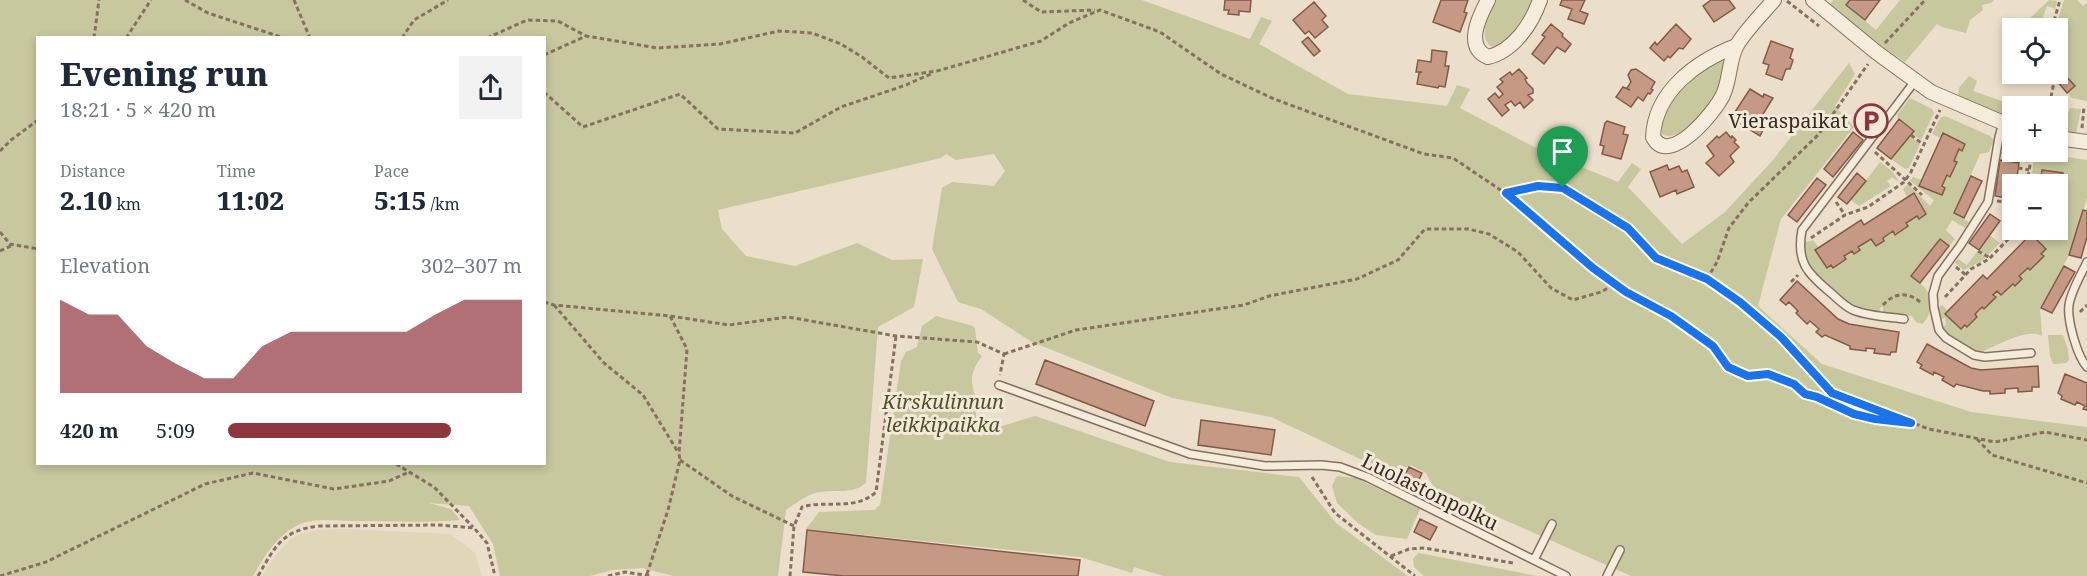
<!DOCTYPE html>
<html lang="en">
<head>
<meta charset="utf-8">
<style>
  body { margin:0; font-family:"Noto Serif",serif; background:#f2f2f3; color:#1f2937; height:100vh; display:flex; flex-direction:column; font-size:22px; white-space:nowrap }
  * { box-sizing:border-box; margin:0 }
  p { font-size:20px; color:#747a83 }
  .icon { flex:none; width:33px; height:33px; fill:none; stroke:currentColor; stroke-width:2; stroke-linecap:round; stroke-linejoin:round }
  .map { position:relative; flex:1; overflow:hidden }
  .sheet { position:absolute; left:36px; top:36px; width:510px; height:429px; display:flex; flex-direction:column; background:#fff; border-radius:0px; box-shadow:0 3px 9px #0003 }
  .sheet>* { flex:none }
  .controls { position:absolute; left:2002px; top:18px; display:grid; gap:12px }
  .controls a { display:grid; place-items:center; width:66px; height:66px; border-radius:0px; background:#fff; box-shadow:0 3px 9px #0003; font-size:30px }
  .pin { position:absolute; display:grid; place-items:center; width:51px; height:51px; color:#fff; margin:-62px -26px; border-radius:50% 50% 50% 0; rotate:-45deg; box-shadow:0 0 6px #0007 }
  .pin .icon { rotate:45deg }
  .round { display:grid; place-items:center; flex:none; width:63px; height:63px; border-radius:0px; background:#f2f2f3 }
  .head { display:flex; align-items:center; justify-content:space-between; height:102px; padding:0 24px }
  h1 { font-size:33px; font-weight:800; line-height:45px }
  .figures { display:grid; grid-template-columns:repeat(3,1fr); gap:9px; height:102px; padding:6px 24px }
  .figures div { display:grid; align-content:center }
  .figures b { font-size:26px; font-weight:800 }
  .figures small { font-size:16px; font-weight:400 }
  .figures p { font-size:16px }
  .chart { height:168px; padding:12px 24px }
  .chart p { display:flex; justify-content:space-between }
  .chart svg { width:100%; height:108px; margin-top:6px; fill:#8f353d; opacity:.7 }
  ul { padding:0 24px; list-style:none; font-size:20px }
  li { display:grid; grid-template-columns:96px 72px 1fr; align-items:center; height:45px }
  li i { height:15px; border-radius:8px; background:#8f353d }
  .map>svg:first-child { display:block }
  .farmland { fill:#e0d6b8 }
  .green { fill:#c7c89e; fill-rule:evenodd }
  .building { fill:#c59983; stroke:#835a48; stroke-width:1.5 }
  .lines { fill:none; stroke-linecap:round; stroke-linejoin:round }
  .lane-casing { stroke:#867160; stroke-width:10 }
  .street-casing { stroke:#867160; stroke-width:16 }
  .path { stroke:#867160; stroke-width:3; stroke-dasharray:4.5 3; stroke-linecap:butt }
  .lane { stroke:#f6ecdc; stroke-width:7 }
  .street { stroke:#f6ecdc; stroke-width:14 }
  .route-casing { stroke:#fff; stroke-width:12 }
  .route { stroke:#1a73e8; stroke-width:8 }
  .labels { text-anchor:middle; stroke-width:6; stroke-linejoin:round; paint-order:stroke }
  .poi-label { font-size:20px; fill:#382b22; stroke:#f3e9d9; text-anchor:end }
  .park-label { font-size:20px; font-style:italic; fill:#4c522a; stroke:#f3e9d9 }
  .street-label { font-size:20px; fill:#382b22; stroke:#f3e9d9 }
</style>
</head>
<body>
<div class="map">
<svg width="2087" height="576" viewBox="0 0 2087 576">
  <rect width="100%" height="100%" fill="#ebdeca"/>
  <path class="farmland" d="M344,529L450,534L475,553L482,576H262L277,554L290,540L300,534L318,530Z"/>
  <path class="green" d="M0,0H1142L1250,39L1261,17L1272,21L1259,44L1348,94L1447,106L1457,85L1470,89L1460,108L1538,149L1618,182L1632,163L1641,169L1628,187L1682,244L1725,212L1773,160L1849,63L1855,74L1835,106L1854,127L1781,219L1758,306L1822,364L1971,412L2087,427V576H1631L1435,489L1426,473L1411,465L1390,473L1271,417L1172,398L1032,342L981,309L958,302L932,249L942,188L952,182L994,186L1005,171L994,154L956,160L946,154L941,158L718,210L722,229L746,256L795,266L857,243L892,260L923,259L914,307L878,327L866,483C851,495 837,489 820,492C807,494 796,503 786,510L778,576H673L642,568L612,570L590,576H500L493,544L469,506L429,503L451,509L460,520C425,523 389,521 354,521C336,521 314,517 298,525C277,535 264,557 253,576H0ZM38,38H544V464H38Z
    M1495,0H1534C1527,17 1512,42 1493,47C1476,40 1489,12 1495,0Z
    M1833,0H1850L1846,5L1876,30L1900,0H1994L1991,3L1982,5L1983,10L1970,20L1966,33L1942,27L1937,24L1905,62L1877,43L1830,4Z
    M2049,0L2057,1L2055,9L2047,6L2043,17L2051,21L2048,28H2024L2028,20Z
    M2064,0H2077L2083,6L2087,3V101L2072,98L2067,93L2075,86L2065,74L2057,81L2058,28H2055Z
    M1721,60L1725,64C1724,70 1724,77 1722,83C1716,102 1685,142 1663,135C1654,118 1684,80 1699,70C1705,66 1714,63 1721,60Z
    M1969,76L1977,81L1973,91L2016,106L2019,98L2023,100L2022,106H2013V119L1958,97L1959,88Z
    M1910,98L1932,109L1934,113L1921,140L1912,133L1914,130L1898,118L1897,115Z
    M2070,108L2081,109L2076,134L2058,131V118L2066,120Z
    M1945,116L1990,136L1994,140L1989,152L1980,154L1954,213L1969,222L1965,228L1952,220L1946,230L1955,239L1949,246L1940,239L1911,276C1916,280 1922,284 1926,289C1933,300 1932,316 1922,324L1916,322L1912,316L1883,312V307H1881L1879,312C1870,311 1860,310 1851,305C1830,296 1804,267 1803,243L1813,240L1819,248L1815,250L1826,267L1831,265L1833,268L1846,259L1844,256L1852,251L1854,254L1860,250L1858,247L1871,239L1877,246L1884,241L1883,238L1893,231L1895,234L1908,226L1906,223L1917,216L1919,219L1926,214L1914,193L1907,197L1903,189L1908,184L1930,206L1934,200L1910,181L1913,177L1922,180L1919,186L1942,195L1945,188L1942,186L1947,175L1950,177L1956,162L1954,161L1959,149L1962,151L1965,144L1944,133L1941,138L1932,134L1940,118Z
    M1910,136L1920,144L1909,168L1905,169L1891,159Z
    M2035,152L2087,160V198L2069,255L2041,308L2040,307L2042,336C2026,327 1996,347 1978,353C1966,346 1948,340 1942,326L1946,325L1945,318L1940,319L1939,307L1942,305L1948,311L1946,315L1960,329L1965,325L1967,327L1977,317L1975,314L1982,307L1984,309L1996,297L1993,295L1997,291L2002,295L2013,284L2015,286L2022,279L2019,276L2028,268L2030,270L2043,256L2041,254L2046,249L2031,235L2025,240L2019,233L2022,230L2037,233V236L2050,238L2051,232L2032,230H2058L2060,209L2058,208L2059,195H2063L2065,181L2062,180V173L2043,170L2041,175L2032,173Z
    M1880,162L1892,171L1898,180L1897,181L1892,177L1887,181L1891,186L1859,206L1851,200Z
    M1989,235L2000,243L1982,261L1964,270L1955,263L1958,259L1967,265L1977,252L1986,256L1979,250Z
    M936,316L973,326L975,329L978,353L982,356C971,371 969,381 976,398L974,403L980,437L992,429L1035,416L1170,462L1299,477L1336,523L1408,576H1163L1134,567L1132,573L1080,557L806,529L819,512L874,510L880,505L901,361L906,352L917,347L922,326Z
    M2048,335H2063L2068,349L2069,360L2066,363L2053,364L2050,356Z
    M1337,476L1356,478L1420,509L1407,539L1376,535L1358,523L1337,503L1332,486Z
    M1418,553H1419L1537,576H1424L1414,567L1413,559Z"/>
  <path class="building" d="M1225,0H1251L1250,12L1239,11V15L1228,14L1229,10H1224Z
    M1441,0H1468L1464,12L1467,13L1460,32L1433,22Z
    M1562,0H1585L1580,11L1588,14L1584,24L1568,19L1572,9L1560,5Z
    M1711,0H1729L1735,8L1714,22L1703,6Z
    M1850,0H1880L1865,20L1846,5Z
    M1314,2L1326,16L1322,20L1328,27L1315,38L1309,31L1305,34L1293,20Z
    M1551,24L1563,34L1562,36L1571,44L1565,52L1557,47L1544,64L1532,54L1545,37L1542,35Z
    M1676,24L1691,39L1683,49L1679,48L1670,58L1668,56L1664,61L1650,48L1655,42L1657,45Z
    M1308,37L1320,51L1314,56L1302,42Z
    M1771,41L1793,49L1790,58L1793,60L1790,69H1786L1782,80L1766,74L1769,65L1763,63Z
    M1432,50L1447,52L1445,66H1449L1445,87L1439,86L1438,88L1417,84L1419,73L1422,72H1416L1418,60L1431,62Z
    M1519,69L1527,78L1525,79L1527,83L1533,89V93L1528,95L1533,100L1524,108L1520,102L1515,106L1511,101L1505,105L1509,110L1502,116L1488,99L1495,93L1499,98L1503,94L1497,87L1503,82L1500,79L1510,72L1512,75Z
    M1636,69L1655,82L1651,89L1653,90L1650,94L1648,93L1643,101L1638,97L1631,107L1616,97L1623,87L1630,90L1627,88L1631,82L1628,75L1631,70Z
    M2064,74L2075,86L2067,93L2057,81Z
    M1750,89L1763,97L1764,94L1773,98L1758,122L1765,126L1760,136L1731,118Z
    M1899,119L1914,131L1891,159L1877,148Z
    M1607,121L1625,127L1623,134L1628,135L1621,159L1602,154L1604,146L1600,145L1605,123Z
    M1726,132L1731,138L1732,136L1736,140L1734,142L1739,147L1730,156L1734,162L1719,176L1706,163L1714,156L1707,146L1717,136L1719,138Z
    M1853,132L1863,140L1833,177L1824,169Z
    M1943,133L1965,144L1962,151L1959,149L1954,161L1957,162L1950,177L1947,175L1942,186L1945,188L1942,195L1919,186Z
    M2000,160L2019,163L2016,184H2013V199L1995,196Z
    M1667,165L1669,170L1679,166L1682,172L1687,170L1694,187L1677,194L1676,190L1660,197L1650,172Z
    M2042,170L2063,173L2062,180L2065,181L2064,188L2063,196L2059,195L2058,201V184H2040Z
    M1857,173L1866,181L1847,204L1838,197Z
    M1971,176L1982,181L1964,218L1954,213Z
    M1817,178L1826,185L1797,222L1788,215Z
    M1914,193L1926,214L1919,219L1917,216L1906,223L1908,226L1895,235L1893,231L1883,238L1884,241L1876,246L1871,239L1858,247L1860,250L1854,254L1852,251L1844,256L1846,259L1833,268L1831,265L1827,268L1815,250L1861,220L1864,225Z
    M2083,210L2087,211V237L2081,258L2069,255Z
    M1990,214L2000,221L1979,250L1969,243Z
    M2031,234L2046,249L2041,254L2044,256L2030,270L2028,268L2019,276L2022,279L2015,286L2013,284L2001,295L1997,291L1993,295L1996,297L1984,309L1982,307L1975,314L1977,317L1967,327L1965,325L1961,329L1945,314L1983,275L1987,279Z
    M1940,239L1949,246L1920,283L1911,276Z
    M2064,266L2075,272L2052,313L2041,308Z
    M1797,281L1838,319L1849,324L1899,332L1896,352H1891L1890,355L1874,353L1875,349L1866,348V351L1850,349V346L1825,335L1822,337L1816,332L1819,329L1810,321L1807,324L1796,313L1798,311L1789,302L1786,305L1780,300Z
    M1927,344L1971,368L1981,370L2038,366L2039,387H2032V391L2018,392V388L2005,389V393L1990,394V391H1983L1956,384L1954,387L1942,380L1944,377L1934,372L1933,375L1920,368L1922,365L1917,362Z
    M1045,360L1154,401L1145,426L1036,384Z
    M2065,374L2087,383V410L2083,409L2085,406L2077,402L2075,405L2061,399L2062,396L2058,393Z
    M1201,420L1275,430L1271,455L1198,445Z
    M1409,467L1422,473L1417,484L1404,477Z
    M1420,519L1437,527L1430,540L1414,532Z
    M807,530L1080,560L1078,576H844L803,572Z"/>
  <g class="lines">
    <defs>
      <path id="lane" d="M2003,123L1999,137L1988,202L1960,246L1938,276L1933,294L1934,308L1939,330L1946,338L1974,355L1985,357L2031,353
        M2087,262C2081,275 2071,291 2069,305C2067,320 2077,356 2087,367
        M1904,319C1888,317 1868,316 1853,310C1844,306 1838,299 1831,293C1807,273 1796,262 1802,230L1915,81
        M999,385L1190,454L1265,466L1321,465L1340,467L1367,477L1566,576
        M1534,560L1552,524
        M1607,576L1620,550"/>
      <path id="street" d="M1488,0C1479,17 1464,47 1488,57C1514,51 1532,23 1540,0
        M1813,0L1876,52L1931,92L2013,127
        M1736,46C1697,61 1655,91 1653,137C1669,168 1715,112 1723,95C1730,80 1729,61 1736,47C1743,33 1763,13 1774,0
        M2058,138L2087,142"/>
    </defs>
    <use href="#lane" class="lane-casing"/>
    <use href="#street" class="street-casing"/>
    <path class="path" d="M185,0L208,13L284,38
      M294,0L310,38
      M1023,0L1041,12L1095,10
      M1787,1L1819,26
      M2052,28L2060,0
      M94,38L99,0
      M126,38L151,0
      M402,38L414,20L448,0
      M487,38L527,20L558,21L586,36
      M1885,43L1925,0
      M544,55L586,36L657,48L720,44L779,31L812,33L841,44L862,57L889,78L937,71L1041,41L1069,23L1100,10L1160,32L1221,74L1274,99L1424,154L1453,158L1505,193L1593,268L1626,292L1671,316L1713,346L1728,367L1748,377L1768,373L1794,384L1805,394L1817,397L1853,414L1875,419L1911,423
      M544,92L583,127L680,94L718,129L795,133L841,107L906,85L933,73
      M2051,97L2054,82L2053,74
      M2082,128L2084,106
      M1911,135L1924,145
      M0,151L11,140L38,120
      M1875,152L1922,195
      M2018,168L2029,170
      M2027,184L2032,152
      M1501,196L1505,193L1538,186L1563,188L1628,228L1656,258L1707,279L1740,302L1781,337L1832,393L1929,429L1995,442L2045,432L2087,440
      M1997,201L2013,203
      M1836,202L1845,215
      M2024,230L2037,232
      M0,232L10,244L38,249
      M1811,238L1845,215L1868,207L1904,182L1911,172L1940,110
      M0,251L13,245
      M1978,251L1990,258
      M1956,267L1966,275
      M1707,279L1717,262L1729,228L1748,203L1819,134L1868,64
      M1791,282L1798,275
      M1945,297L1971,269L1989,259L2017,230
      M544,302L554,305L670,316L729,325L788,317L896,336L977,342L1004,354L1000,375
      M554,305L604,363L643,395L678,452
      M1883,305C1894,293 1907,291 1920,302
      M2080,312L2087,305
      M1004,354L1076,330L1244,305L1269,296L1357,279L1398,260L1425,229H1468L1489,234L1518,252L1551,288L1573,300L1601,292L1615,284
      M1977,439L1992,455L2087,483
      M680,460L732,496L794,526
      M396,464L434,487L473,527
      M1312,477L1335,513L1415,576
      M1391,556L1409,549L1424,548L1513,563
      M647,574L668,510L680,460L679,454L687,349L670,316
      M0,576L46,562L205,484L253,473L334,489L389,481L409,472
      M258,576C275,547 281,531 318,526L439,525L474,528L487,543L495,576
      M608,576L625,572L651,576
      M790,576L794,526L802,507C826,500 856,511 876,492L896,336"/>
    <use href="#lane" class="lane"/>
    <use href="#street" class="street"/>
  </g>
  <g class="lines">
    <defs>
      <path id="route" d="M1538,186L1563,188L1628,228L1656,258L1707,279L1740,302L1781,337L1832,393L1911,423L1875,419L1854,414L1817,397L1805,394L1794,384L1768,374L1748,376L1728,367L1713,346L1671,316L1626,292L1593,268L1506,193Z"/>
    </defs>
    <use href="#route" class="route-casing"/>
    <use href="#route" class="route"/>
  </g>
  <defs>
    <symbol id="parking-ring" viewBox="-11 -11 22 22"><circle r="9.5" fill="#f3e9d9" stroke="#8f353d" stroke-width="1.5"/><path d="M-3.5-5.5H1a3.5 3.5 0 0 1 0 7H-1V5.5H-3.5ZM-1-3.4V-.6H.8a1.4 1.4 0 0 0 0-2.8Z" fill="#8f353d"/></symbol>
  </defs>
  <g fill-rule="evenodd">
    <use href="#parking-ring" x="1852" y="102" width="38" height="38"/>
  </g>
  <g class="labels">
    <g class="poi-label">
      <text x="1848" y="128">Vieraspaikat</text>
    </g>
    <g class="park-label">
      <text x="943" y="409">Kirskulinnun<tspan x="943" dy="23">leikkipaikka</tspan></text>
    </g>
    <g class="street-label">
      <text transform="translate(1430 492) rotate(26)" y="7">Luolastonpolku</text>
    </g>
  </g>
</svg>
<div class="controls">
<a><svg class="icon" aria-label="locate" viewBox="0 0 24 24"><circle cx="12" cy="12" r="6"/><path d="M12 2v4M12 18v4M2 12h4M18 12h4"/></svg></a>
<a>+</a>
<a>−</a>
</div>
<div class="pin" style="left:1563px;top:188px;background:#1e9e55"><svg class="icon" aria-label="arrive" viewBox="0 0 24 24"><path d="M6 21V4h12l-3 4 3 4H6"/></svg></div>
<section class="sheet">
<div class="head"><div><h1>Evening run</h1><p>18:21 · 5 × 420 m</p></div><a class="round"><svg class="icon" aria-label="share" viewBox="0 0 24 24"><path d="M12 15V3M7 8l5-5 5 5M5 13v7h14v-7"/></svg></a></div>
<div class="figures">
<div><p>Distance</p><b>2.10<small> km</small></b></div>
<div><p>Time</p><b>11:02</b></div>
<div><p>Pace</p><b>5:15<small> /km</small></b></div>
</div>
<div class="chart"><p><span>Elevation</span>302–307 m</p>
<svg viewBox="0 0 160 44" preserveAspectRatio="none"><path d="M0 44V6L10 12L20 12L30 25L40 32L50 38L60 38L70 25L80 19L90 19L100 19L110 19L120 19L130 12L140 6L150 6L160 6V44z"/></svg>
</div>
<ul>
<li><b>420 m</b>5:09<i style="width:76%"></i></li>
</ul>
</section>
</div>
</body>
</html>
